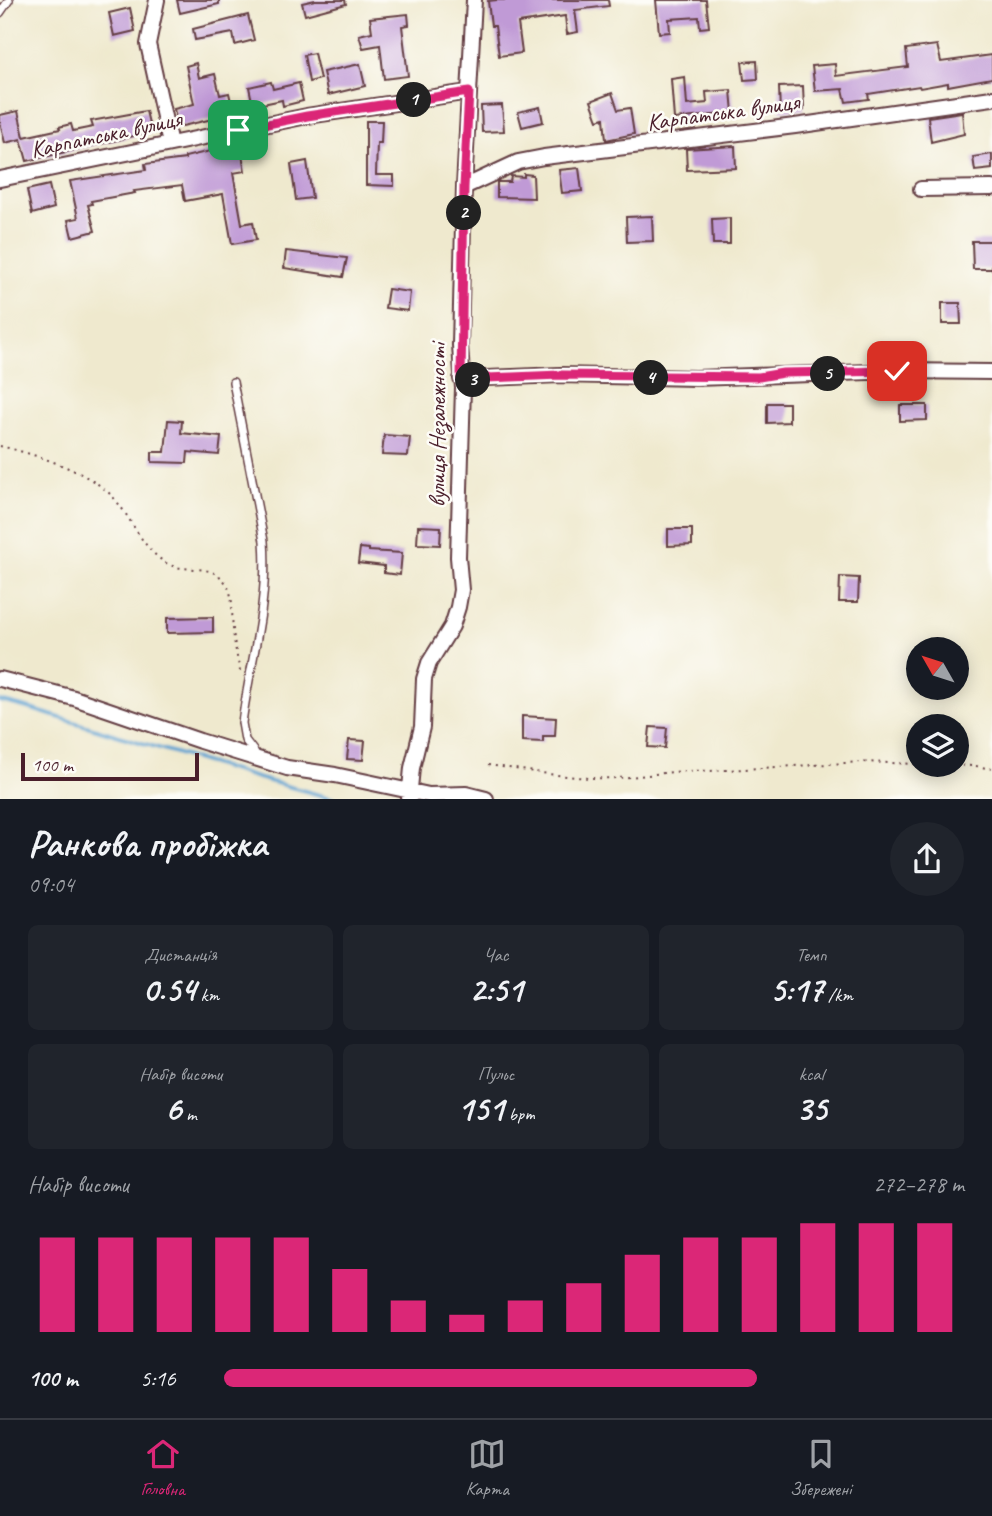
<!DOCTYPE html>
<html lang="uk">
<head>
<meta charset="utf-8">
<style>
  body { margin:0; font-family:Caveat,sans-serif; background:#20242c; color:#f1f3f6; height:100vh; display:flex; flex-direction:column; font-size:26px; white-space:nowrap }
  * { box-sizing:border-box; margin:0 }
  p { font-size:23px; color:#9ea1a6 }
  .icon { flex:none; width:38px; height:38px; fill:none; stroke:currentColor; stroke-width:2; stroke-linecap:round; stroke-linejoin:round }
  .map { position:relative; height:799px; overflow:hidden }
  .panel { display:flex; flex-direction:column; background:#171b24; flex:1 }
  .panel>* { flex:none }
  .needle { width:46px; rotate:309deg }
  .fabs { position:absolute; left:906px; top:637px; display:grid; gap:14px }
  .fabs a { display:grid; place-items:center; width:63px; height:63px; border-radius:50%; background:#171b24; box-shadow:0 4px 18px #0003; font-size:35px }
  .scale { position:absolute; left:21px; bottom:18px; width:178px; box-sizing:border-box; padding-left:7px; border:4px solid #4a1f2b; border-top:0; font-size:19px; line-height:24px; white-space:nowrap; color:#4a1f2b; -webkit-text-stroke:5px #fdfcf7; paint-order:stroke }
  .pin { position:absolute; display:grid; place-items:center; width:60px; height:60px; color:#fff; margin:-30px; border-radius:14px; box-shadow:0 4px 10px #0006 }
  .km { position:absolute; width:35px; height:35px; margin:-18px; border-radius:50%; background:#222; color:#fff; font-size:19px; line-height:35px; text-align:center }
  .round { display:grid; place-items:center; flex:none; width:74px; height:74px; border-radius:37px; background:#20242c }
  .overview { display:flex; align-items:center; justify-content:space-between; height:119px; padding:0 28px }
  h1 { font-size:38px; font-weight:600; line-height:52px }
  .stats { display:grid; grid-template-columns:repeat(3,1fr); gap:10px; height:119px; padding:7px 28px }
  .stats div { display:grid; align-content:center; border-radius:10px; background:#20242c; text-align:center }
  .stats b { font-size:35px; font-weight:600 }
  .stats small { font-size:19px; font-weight:400 }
  .stats p { font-size:19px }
  .chart { height:196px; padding:14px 28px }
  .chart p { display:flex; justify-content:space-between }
  .chart svg { width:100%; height:126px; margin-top:7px; stroke:#db2777; stroke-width:6 }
  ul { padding:0 28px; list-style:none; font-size:23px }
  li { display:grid; grid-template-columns:112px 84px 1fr; align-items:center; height:52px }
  li i { height:18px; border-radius:9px; background:#db2777 }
  .menu { display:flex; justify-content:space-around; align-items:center; height:98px; border-top:2px solid #363941; background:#171b24; font-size:19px; color:#9ea1a6 }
  .menu a { display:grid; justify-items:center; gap:4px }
  .menu .active { color:#db2777 }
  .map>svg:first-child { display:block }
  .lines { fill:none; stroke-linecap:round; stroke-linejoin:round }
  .stream { stroke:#5ca2d2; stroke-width:3.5 }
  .building { fill:#c09ad6 }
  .lane-casing { stroke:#633d43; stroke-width:10 }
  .street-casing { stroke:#633d43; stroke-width:18 }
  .path { stroke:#633d43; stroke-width:2; stroke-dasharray:2 5; stroke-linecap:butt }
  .lane { stroke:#fff; stroke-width:7 }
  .street { stroke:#fff; stroke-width:14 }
  .route-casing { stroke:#fff; stroke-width:14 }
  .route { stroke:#db2777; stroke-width:9 }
  .labels { text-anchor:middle; stroke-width:5; stroke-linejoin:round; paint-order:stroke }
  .street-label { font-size:24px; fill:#4a1f2b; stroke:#fdfcf7 }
</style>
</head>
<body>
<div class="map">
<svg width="992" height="799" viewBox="0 0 992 799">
  <rect width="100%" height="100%" fill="#fdfcf7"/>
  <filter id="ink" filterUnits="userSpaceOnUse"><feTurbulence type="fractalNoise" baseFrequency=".0143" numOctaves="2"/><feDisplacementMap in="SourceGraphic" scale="14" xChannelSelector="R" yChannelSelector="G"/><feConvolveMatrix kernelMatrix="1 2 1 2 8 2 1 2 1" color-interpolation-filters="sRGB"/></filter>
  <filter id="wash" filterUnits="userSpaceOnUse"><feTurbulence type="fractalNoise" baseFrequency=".00686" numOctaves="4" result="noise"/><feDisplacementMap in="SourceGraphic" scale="28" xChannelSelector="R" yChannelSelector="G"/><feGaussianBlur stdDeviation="1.57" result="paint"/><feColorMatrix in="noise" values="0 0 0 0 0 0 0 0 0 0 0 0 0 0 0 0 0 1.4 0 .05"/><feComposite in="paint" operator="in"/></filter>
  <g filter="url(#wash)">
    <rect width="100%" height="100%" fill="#efe9ce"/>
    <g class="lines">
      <path class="stream" d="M0,701L31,709L257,778L335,799"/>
    </g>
    <g id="blocks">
      <path class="building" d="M177,0H219V4L180,13Z
        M315,0H345L346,4L305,15L302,3Z
        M497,0H608L609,6L575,10L578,32L567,34L565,16L518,23L522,53L499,56L495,26H491L488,1Z
        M656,0H706L709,27L700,28L699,17L669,19L670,32L659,33Z
        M130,8L135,31L114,36L109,13Z
        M408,14L409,25L402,26L408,76L384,79L380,45L363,48L359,35L372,32L370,18Z
        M248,15L254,40L235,45L233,33L195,40L193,29Z
        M937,45L941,62L992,55V78L948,86V83L920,88L919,86L868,94L869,99L846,102L843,89L815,91L812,66L835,64L836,76L908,67L906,49Z
        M314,53L320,79L309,82L304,55Z
        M757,61L758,79L744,80L742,62Z
        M196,63L199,78L215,74L220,95L229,93L234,114L178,127L174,109L194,104L186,66Z
        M360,64L365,86L328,95L323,72Z
        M685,77L687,105L707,103L706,92L731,90L733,113L674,119L671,79Z
        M271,82L273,89L299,83L303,101L283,106L282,100L253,106L249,87Z
        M803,86L804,110L780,111L779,87Z
        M612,93L618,110L630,108L634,134L606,140L604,118L598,120L591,101Z
        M502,105L504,131L482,132L481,106Z
        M540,107L543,122L522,127L518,112Z
        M18,111L24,137L60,129L59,127L71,124L73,131L93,127L91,121L146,111L151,132L27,161L21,139L5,143L0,122V115Z
        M962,112L964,134L931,142L928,117Z
        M366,121H382L381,143H377L376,175H394V186L366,185Z
        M240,144L245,171L233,173L242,224L253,222L256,240L232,244L223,194L185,201L182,185L134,191L135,193L91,201L92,204L88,205L95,231L72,237L68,220L78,218L70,181L146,170L145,164L185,159V157Z
        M735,146L736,168L687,170L686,149Z
        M992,154V169L975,171L973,157Z
        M307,161L312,198L296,200L291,164Z
        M579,168L582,191L562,193L559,170Z
        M524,174L533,175L534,198L497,197V182H510L511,176L524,177Z
        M49,185L54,208L32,214L27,190Z
        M652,216L653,241L627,242L626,217Z
        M730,218V244H713L712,219Z
        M972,241H992V269H973Z
        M286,251L347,258L343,277L284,268Z
        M388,289L410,292L408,311L385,308Z
        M942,303H960L961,324H942Z
        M767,403H789V422L767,423Z
        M900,405H927V420L900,421Z
        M168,420L182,421L181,433L221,437L219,455L188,452L187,463L152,462V452H165Z
        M384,435L410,437L408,456L382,455Z
        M418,526L441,527L440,545L417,544Z
        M668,529H692V545L668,546Z
        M360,548L369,549V551L402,553L400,575L384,573V566L358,563Z
        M840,577L859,578L858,602H839Z
        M213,617V632L167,633V618Z
        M522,716L556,718L555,736H543V742L522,741Z
        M650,727L667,728L665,748L648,747Z
        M349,740L365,741L363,760L347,759Z"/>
    </g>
  </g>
  <g filter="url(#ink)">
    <use href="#blocks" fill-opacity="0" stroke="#633d43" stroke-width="2"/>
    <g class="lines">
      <defs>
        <path id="lane" d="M0,13L9,0
          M233,382L264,541C269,604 250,662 242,723L245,740L255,753"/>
        <path id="street" d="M157,0L148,44L170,144
          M0,179L307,116L469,92
          M464,187L518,162L544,157L795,126L992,98
          M921,189L992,188
          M461,379L560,375L696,378L897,371L992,372
          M0,679L74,698L200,741L287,768L335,775L429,795L466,794L486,799
          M409,799L412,768L422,727L424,679L429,663L452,626L458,607L461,590L458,557L463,388L460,345L464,187L474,0"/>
      </defs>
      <use href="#lane" class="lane-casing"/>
      <use href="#street" class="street-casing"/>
      <path class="path" d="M0,446C34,454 87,470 112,496C131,516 141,548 166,563C184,574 211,562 225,582C235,596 231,613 233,629C234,643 237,657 240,671
        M488,765C531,771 575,780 618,778C649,776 679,769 710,771L862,762L919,764
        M927,765L976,766L992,769"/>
      <use href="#lane" class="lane"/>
      <use href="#street" class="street"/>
    </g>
  </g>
  <g class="lines" filter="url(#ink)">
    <defs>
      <path id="route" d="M238,130L307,116L469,92L464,187L461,379L560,375L759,377L783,373L897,371"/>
    </defs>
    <use href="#route" class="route-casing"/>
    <use href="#route" class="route"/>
  </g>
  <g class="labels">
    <g class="street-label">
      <text transform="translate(723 112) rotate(-8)" y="8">Карпатська вулиця</text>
      <text transform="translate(106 134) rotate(-12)" y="8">Карпатська вулиця</text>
      <text transform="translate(437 425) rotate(-90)" y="8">вулиця Незалежності</text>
    </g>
  </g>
</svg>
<div class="fabs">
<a><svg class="needle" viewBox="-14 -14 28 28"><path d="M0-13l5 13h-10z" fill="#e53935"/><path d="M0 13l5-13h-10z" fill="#9ea1a6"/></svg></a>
<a><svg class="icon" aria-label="layers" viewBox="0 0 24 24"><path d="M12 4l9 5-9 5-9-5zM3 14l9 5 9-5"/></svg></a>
</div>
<div class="scale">100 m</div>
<div class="pin" style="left:238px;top:130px;background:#1e9e55"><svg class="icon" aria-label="arrive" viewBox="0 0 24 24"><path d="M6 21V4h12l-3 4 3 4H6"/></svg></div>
<div class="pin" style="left:897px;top:371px;background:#d93025"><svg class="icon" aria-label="check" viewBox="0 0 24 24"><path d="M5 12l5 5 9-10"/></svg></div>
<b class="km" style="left:414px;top:100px">1</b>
<b class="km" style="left:464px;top:213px">2</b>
<b class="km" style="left:473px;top:380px">3</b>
<b class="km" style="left:651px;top:378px">4</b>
<b class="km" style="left:828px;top:374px">5</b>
</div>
<section class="panel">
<div class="overview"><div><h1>Ранкова пробіжка</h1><p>09:04</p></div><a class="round"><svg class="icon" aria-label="share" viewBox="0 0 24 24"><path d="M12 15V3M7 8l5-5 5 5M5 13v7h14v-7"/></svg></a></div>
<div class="stats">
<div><p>Дистанція</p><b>0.54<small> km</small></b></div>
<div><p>Час</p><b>2:51</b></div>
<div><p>Темп</p><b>5:17<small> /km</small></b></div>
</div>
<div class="stats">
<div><p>Набір висоти</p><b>6<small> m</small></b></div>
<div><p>Пульс</p><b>151<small> bpm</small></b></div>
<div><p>kcal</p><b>35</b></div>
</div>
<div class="chart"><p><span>Набір висоти</span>272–278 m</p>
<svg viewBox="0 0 160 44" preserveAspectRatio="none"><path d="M5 44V11M15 44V11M25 44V11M35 44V11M45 44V11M55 44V22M65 44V33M75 44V38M85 44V33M95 44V27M105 44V17M115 44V11M125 44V11M135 44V6M145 44V6M155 44V6"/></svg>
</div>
<ul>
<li><b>100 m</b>5:16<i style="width:72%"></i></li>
</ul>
</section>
<nav class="menu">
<a class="active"><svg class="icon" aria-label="home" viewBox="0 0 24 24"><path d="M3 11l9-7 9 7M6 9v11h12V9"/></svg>Головна</a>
<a><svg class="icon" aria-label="map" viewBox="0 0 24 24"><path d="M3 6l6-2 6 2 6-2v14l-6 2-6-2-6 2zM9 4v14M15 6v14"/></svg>Карта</a>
<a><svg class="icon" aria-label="saved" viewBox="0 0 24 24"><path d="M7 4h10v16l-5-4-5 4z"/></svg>Збережені</a>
</nav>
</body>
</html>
